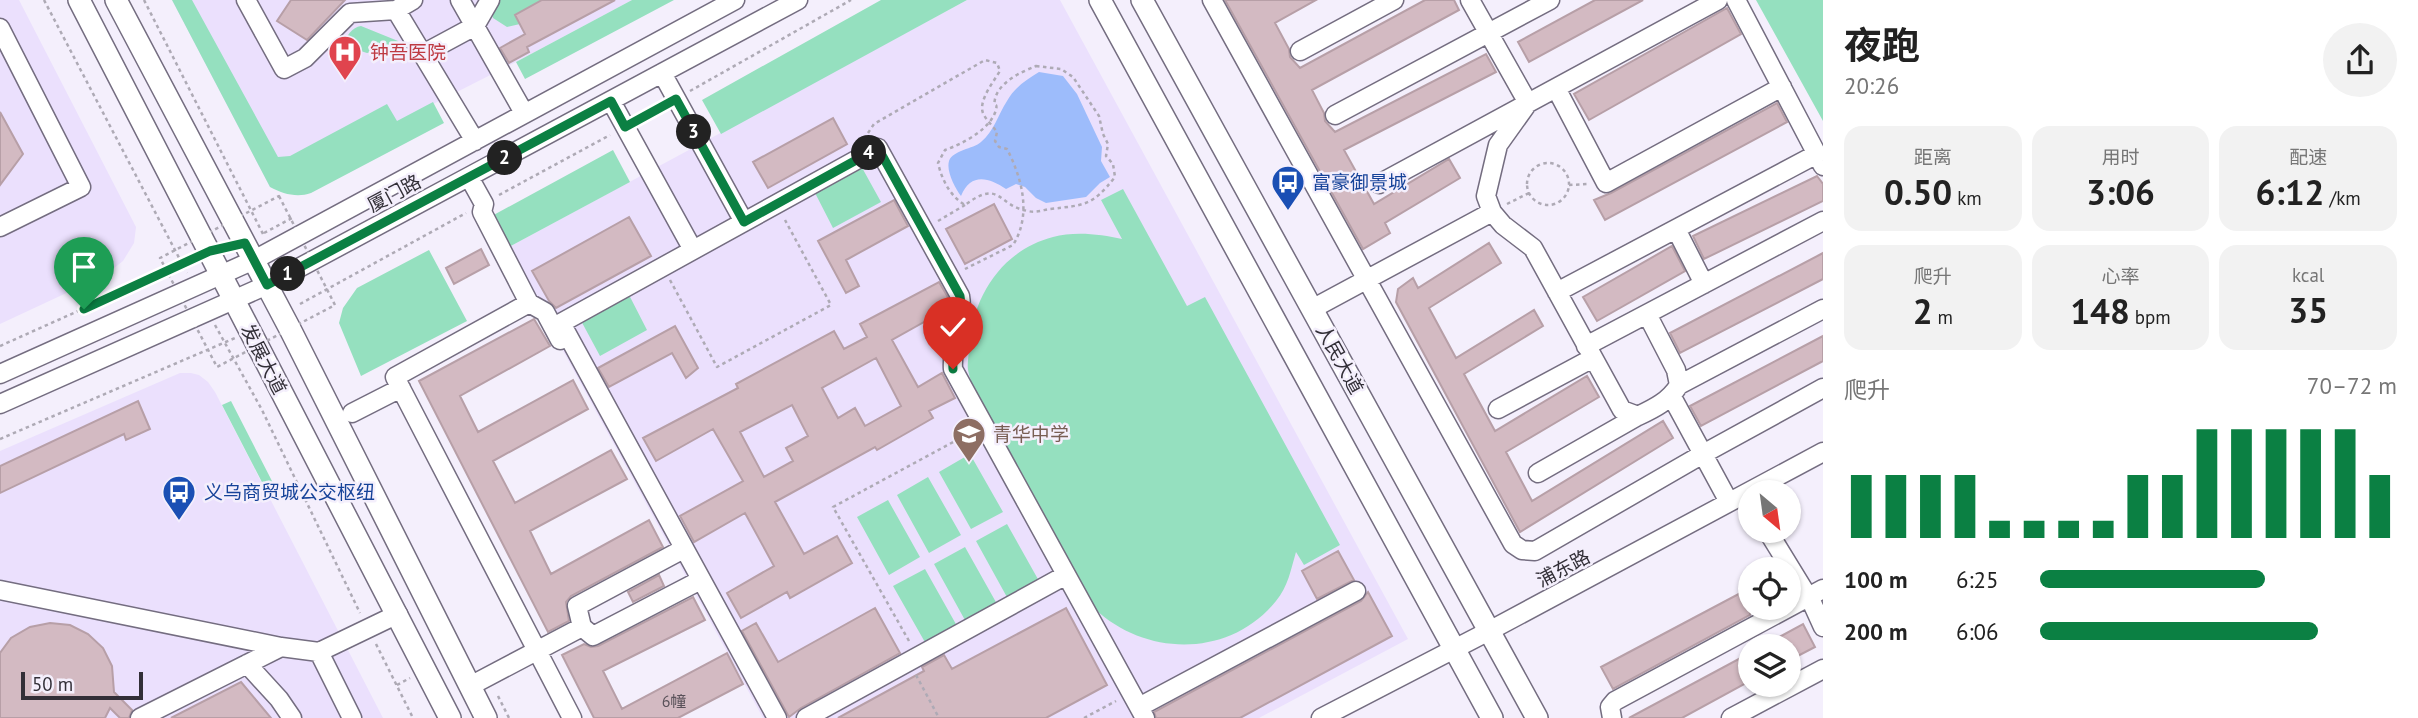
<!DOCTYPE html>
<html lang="zh">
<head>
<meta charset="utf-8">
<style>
  body { margin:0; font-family:"PT Sans","Noto Sans SC",sans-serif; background:#f2f2f2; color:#222; height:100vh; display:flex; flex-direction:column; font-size:26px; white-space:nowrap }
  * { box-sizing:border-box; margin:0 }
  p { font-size:23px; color:#767676 }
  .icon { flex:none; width:38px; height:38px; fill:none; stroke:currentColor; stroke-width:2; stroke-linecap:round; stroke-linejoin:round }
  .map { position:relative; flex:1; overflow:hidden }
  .sheet { display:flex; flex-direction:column; background:#fff; width:595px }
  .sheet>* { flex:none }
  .needle { width:46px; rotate:151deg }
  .controls { position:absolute; left:1738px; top:480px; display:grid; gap:14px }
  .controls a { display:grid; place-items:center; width:63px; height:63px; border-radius:50%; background:#fff; box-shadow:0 2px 5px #0004; font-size:35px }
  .scale { position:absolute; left:21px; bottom:18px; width:122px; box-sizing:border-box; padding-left:7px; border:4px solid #322f37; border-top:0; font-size:19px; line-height:24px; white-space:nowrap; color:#322f37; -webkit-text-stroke:5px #f4effc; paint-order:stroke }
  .pin { position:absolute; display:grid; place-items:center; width:60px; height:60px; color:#fff; margin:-72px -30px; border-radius:50% 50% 50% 0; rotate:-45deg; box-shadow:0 0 7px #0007 }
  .pin .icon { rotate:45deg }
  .km { position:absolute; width:35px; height:35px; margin:-18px; border-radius:50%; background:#222; color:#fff; font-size:19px; line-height:35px; text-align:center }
  .round { display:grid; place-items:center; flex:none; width:74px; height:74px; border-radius:37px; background:#f2f2f2 }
  .summary { display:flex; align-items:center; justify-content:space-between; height:119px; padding:0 21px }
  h1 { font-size:38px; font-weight:700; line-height:52px }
  .stats { display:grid; grid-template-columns:repeat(3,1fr); gap:10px; height:119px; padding:7px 21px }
  .stats div { display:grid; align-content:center; border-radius:18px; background:#f2f2f2; text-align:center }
  .stats b { font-size:35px; font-weight:700 }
  .stats small { font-size:19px; font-weight:400 }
  .stats p { font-size:19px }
  .chart { height:196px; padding:14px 21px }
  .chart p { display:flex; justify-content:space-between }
  .chart svg { width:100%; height:126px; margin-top:7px; stroke:#0b8043; stroke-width:6 }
  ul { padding:0 21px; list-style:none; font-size:23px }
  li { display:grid; grid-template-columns:112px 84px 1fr; align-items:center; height:52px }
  li i { height:18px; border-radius:9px; background:#0b8043 }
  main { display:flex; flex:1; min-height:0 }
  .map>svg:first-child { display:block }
  .built { fill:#ebe0fd }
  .green { fill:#95e0bf }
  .water { fill:#9dbcfb }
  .building { fill:#d3bac2; stroke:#b79fa7; stroke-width:2; fill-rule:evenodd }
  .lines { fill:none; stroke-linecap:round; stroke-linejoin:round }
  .minor-casing { stroke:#746d80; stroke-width:21 }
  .major-casing { stroke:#746d80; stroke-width:24 }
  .path { stroke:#aeaab5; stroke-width:2.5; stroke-dasharray:3.5 3.5; stroke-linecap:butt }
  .minor { stroke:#fff; stroke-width:18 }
  .major { stroke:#fff; stroke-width:21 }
  .route-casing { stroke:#fff; stroke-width:14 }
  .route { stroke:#0b8043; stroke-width:9 }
  .labels { text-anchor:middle; stroke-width:5; stroke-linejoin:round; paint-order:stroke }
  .number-label { font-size:16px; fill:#5a525a }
  .health-label { font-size:19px; fill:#be3a42; stroke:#f4effc; text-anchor:start }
  .transit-label { font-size:19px; fill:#164399; stroke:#f4effc; text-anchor:start }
  .street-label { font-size:19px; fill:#322f37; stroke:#f4effc }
  .education-label { font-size:19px; fill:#785e54; stroke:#f4effc; text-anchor:start }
</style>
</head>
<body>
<main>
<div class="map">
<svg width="1823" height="718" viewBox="0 0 1823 718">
  <rect width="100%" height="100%" fill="#f4effc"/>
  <path class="built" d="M0,0H19L136,227L134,243L123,261L105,275L0,324Z
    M172,0H632L516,62L270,187Z
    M967,0H1060L1408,639L1259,718H763L507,248Z
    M180,373H191L199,375L208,382L215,392L383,718H0V451Z"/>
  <path class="green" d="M172,0H192L278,157L290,156L387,104L397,121L433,102L444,123L311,193C297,198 283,194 270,187Z
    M498,0H542L515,15L520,24L507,27L493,18L492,15Z
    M632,0H674L525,79L516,62Z
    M881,0H967L721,134L702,100Z
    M1756,0H1823V121Z
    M361,26L398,41L400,46L398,48L367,53L345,46C344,38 352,27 361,26Z
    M613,150L630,182L507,248L490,217Z
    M860,164L881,202L833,228L813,189Z
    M1123,189L1187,306L1205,297L1340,545L1304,565L1296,552C1291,569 1288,587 1276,601C1230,658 1146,657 1095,609L974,390C972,384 969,376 968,370C967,363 969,355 969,348C972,297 1002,250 1053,237C1074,231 1101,234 1122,239L1101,200Z
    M429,250L467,321L361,376L339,323L343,308L357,288Z
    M627,291L647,330L600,356L579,317Z
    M231,401L273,483L265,488L222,405Z
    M970,454L1003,512L971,529L939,472Z
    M928,477L961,535L929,553L897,495Z
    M888,500L920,557L889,575L857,517Z
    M1007,524L1039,581L1008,599L976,541Z
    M965,547L997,604L966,622L934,564Z
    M925,569L957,626L926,644L893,586Z"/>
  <path class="water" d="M1039,72L1063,76L1077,94L1102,147L1101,161L1110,177L1100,183L1086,197L1046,203L1036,198L1025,187L1016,184L1006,189C989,178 971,172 961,196C955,188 946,171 949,161C953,150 973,149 981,142C994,131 998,115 1007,101C1014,88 1027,79 1039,72Z"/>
  <path class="building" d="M291,0H345L307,40L277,21Z
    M542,0H615L527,47L529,52L509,63L500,48L525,34L515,15Z
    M1225,0H1316L1275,23L1289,49L1290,57L1300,68L1425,0H1454L1459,10L1312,90L1324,113L1325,121L1335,132L1486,54L1496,72L1344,150L1374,204L1449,159L1460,178L1385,223L1390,233L1363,249Z
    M1595,0H1643L1529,62L1518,42Z
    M1727,8L1741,34L1589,120L1574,94Z
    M1777,103L1787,122L1605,220L1594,200L1611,193Z
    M0,112L23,154L0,185Z
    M833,118L847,144L768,188L753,162Z
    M1817,176L1823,184V201L1704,259L1693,236Z
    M894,200L908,226L846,260L859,286L846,293L818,241Z
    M994,204L1012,239L965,264L946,229Z
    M629,217L651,256L556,308L549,301L532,271Z
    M1489,243L1501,263L1429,308L1456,358L1534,310L1543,326L1464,374L1495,431L1587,376L1599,397L1506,452L1532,501L1663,421L1673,438L1520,532L1396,302L1398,289L1413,278L1418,288Z
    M1672,246L1685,271L1597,321L1583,297Z
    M481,249L489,265L454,284L446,268Z
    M1823,253V279L1680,353L1670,333Z
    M939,282L949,299V308L892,340L918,387L942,373L955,398L929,411L933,418L877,450L875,447L775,502L804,554L837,536L852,563L790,598L787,592L741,618L727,593L774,566L745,513L694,542L680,516L743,481L713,429L656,461L643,438L738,388L736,384L834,331L844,349L867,337L860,324ZM876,358L901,406L865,426L855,408L838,418L822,388ZM792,405L808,436L786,448L793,461L764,477L740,432Z
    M534,319L550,346L460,396L478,432L573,380L588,409L493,461L515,503L611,450L627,479L530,531L551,574L649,520L663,547L571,596L566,602L569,621L548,632L419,381Z
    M675,326L698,368L686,378L672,353L609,387L598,368Z
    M1823,336V361L1701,426L1690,406Z
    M138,401L150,429L126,440L124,434L0,493V466Z
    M1338,551L1354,580L1317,599L1302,571Z
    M659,575L664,586L633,602L628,592Z
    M1750,588V615L1613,689L1601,667Z
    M1368,592L1392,636L1240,718H1156L1154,712L1361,601Z
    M693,597L705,620L603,671L622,709L727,653L743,684L678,718H594L562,655L584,644L591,647L598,646Z
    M875,608L900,653L801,708L789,717L742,631L756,623L778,662Z
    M1066,608L1107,685L1046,718H838L924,671L922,667L944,655L952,669Z
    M50,623L70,625L88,634L103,648L112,666L114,692L132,710L129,718H120L110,708L105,718H0V653L11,638L30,627Z
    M1803,624L1815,647L1788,661V646H1763Z
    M1750,653V681L1682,718H1629Z
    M241,682L271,718H171Z"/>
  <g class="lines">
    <defs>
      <path id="minor" d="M246,0L284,69L305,58L350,13L396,10L413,0
        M460,0L524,113
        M1212,0L1513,544L1522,550L1535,551L1703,454L1823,388
        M1470,0L1528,103L1498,145L1486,196L1492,212L1503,225L1533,248L1622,410L1638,416C1655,408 1669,401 1679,385L1676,370L1647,314
        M1736,0L1823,166
        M396,10L475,141
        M0,28L81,187L0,227
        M1300,51L1394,0
        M423,54L475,26L490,0
        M662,73L744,222
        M1556,88L1606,183L1782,87
        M611,101L693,250
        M1335,115L1550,0
        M469,177L484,204L482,212L529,303L395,377L572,718
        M1379,184L1718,0
        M1676,229L1704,284
        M1557,292L1817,154
        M529,303L545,312L560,340
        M1312,309L1492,212
        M1586,346L1823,221
        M0,374L254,260L735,0
        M1679,385L1823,309
        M1672,397L1729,502
        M0,404L267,285L798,0
        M1498,409L1593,358
        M352,413L401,388
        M1538,473L1638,416
        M1767,530L1813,605L1823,627
        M0,590L281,647L319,652L398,614
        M582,627L577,606L676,553
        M319,652L352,718
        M247,664L279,699L292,718
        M470,686L582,627L593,636L693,584
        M1139,707L1356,591
        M140,718L281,647
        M777,718L561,323L878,148L960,296C964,320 951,344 953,369L1145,718
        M806,718L1066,575
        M1321,718L1489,631L1823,452
        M1612,718L1610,707L1615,701L1823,589
        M1731,718L1823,669"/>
      <path id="major" d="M79,0L450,718
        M116,0L290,329L486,718
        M1100,0L1492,718
        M1142,0L1537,718"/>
    </defs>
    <use href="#minor" class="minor-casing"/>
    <use href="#major" class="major-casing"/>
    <path class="path" d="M44,0L187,273
      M144,0L263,234
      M1036,66L1061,69L1073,77L1099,116L1103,134L1108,144L1106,156L1113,164L1115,177C1092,206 1085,205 1050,209C1043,210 1035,213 1028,211C997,206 1001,178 965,205C950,196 942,180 938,163L945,150C962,144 990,130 996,110C998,101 993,109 995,99C999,82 1021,72 1036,66Z
      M690,91L851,0
      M641,118L662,106
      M868,133L874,124L985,60L997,63L1000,71C994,81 978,101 983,113C986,120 993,126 997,132L995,141L999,147L1007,149C1022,178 1032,215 1013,245L965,269
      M1527 184a21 21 0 1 1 42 0a21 21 0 1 1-42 0Z
      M1569,185L1588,184
      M499,195L610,135
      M279,196L335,305L217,367L160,258Z
      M1507,204L1529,193
      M938,221L965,205
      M264,233L292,218
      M670,280L717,367L831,305L785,220
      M300,304L466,213
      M215,325L262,410L360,613
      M0,346L192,260
      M0,439L235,338
      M909,641L833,507L968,434
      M376,644L413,718
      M916,675L939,718
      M397,685L410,678
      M498,696L509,718
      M1084,718L1116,701"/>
    <use href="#minor" class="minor"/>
    <use href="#major" class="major"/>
  </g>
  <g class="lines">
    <defs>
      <path id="route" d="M84,309L210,251L245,243L267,285L611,101L625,127L676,99L744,222L878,148L960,296C964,320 951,344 953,369"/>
    </defs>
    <use href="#route" class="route-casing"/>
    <use href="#route" class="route"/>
  </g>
  <defs>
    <symbol id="hospital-pin" viewBox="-11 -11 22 30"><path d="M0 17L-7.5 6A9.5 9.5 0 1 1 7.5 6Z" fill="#e0444e" stroke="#f4effc"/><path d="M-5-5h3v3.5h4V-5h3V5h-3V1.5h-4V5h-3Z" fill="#fff"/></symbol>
    <symbol id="bus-pin" viewBox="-11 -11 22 30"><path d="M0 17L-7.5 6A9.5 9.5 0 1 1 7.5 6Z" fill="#1a4fb4" stroke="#f4effc"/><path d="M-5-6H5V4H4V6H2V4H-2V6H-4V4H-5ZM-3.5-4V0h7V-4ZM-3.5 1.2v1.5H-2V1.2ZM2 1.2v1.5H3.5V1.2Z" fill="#fff"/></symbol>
    <symbol id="school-pin" viewBox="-11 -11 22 30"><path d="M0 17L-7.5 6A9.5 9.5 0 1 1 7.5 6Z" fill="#8d6e63" stroke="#f4effc"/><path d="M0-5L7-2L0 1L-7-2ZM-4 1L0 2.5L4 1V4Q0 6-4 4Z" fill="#fff"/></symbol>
  </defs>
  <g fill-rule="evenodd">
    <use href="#hospital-pin" x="326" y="33" width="38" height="52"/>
    <use href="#bus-pin" x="1269" y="163" width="38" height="52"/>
    <use href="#school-pin" x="950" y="415" width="38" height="52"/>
    <use href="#bus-pin" x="160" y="473" width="38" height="52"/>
  </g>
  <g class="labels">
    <g class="number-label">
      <text x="674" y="707">6幢</text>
    </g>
    <g class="health-label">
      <text x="370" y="59">钟吾医院</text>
    </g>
    <g class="transit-label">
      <text x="1312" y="189">富豪御景城</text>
      <text x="204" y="499">义乌商贸城公交枢纽</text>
    </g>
    <g class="street-label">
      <text transform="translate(394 193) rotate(-28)" y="7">厦门路</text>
      <text transform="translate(264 359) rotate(63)" y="7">发展大道</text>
      <text transform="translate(1340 359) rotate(61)" y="7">人民大道</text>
      <text transform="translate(1563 568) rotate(-28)" y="7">浦东路</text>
    </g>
    <g class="education-label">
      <text x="993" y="441">青华中学</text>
    </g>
  </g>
</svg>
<div class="controls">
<a><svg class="needle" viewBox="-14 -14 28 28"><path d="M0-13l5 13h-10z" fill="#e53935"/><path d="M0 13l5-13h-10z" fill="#767676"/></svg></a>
<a><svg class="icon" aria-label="locate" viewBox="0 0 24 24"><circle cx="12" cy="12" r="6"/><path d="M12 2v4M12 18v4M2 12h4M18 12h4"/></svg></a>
<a><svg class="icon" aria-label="layers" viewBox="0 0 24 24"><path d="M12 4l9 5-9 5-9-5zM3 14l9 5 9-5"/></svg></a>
</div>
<div class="scale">50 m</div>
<div class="pin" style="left:84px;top:309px;background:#1e9e55"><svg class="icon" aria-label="arrive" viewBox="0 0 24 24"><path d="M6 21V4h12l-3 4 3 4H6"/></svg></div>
<div class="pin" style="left:953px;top:369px;background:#d93025"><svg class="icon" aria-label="check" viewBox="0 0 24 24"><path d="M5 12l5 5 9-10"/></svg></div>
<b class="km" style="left:288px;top:274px">1</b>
<b class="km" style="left:505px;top:158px">2</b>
<b class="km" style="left:694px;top:132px">3</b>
<b class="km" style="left:869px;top:153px">4</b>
</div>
<section class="sheet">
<div class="summary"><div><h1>夜跑</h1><p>20:26</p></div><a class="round"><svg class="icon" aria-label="share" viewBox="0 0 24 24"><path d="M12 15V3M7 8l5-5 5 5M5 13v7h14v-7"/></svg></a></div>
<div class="stats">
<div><p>距离</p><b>0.50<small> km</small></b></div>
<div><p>用时</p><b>3:06</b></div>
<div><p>配速</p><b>6:12<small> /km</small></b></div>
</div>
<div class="stats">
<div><p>爬升</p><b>2<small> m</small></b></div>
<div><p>心率</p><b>148<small> bpm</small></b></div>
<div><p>kcal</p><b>35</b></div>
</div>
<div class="chart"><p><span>爬升</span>70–72 m</p>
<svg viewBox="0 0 160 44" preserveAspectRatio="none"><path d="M5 44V22M15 44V22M25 44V22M35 44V22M45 44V38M55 44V38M65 44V38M75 44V38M85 44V22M95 44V22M105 44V6M115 44V6M125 44V6M135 44V6M145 44V6M155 44V22"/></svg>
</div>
<ul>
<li><b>100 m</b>6:25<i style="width:63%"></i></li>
<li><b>200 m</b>6:06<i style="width:78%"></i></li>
</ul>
</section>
</main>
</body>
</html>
